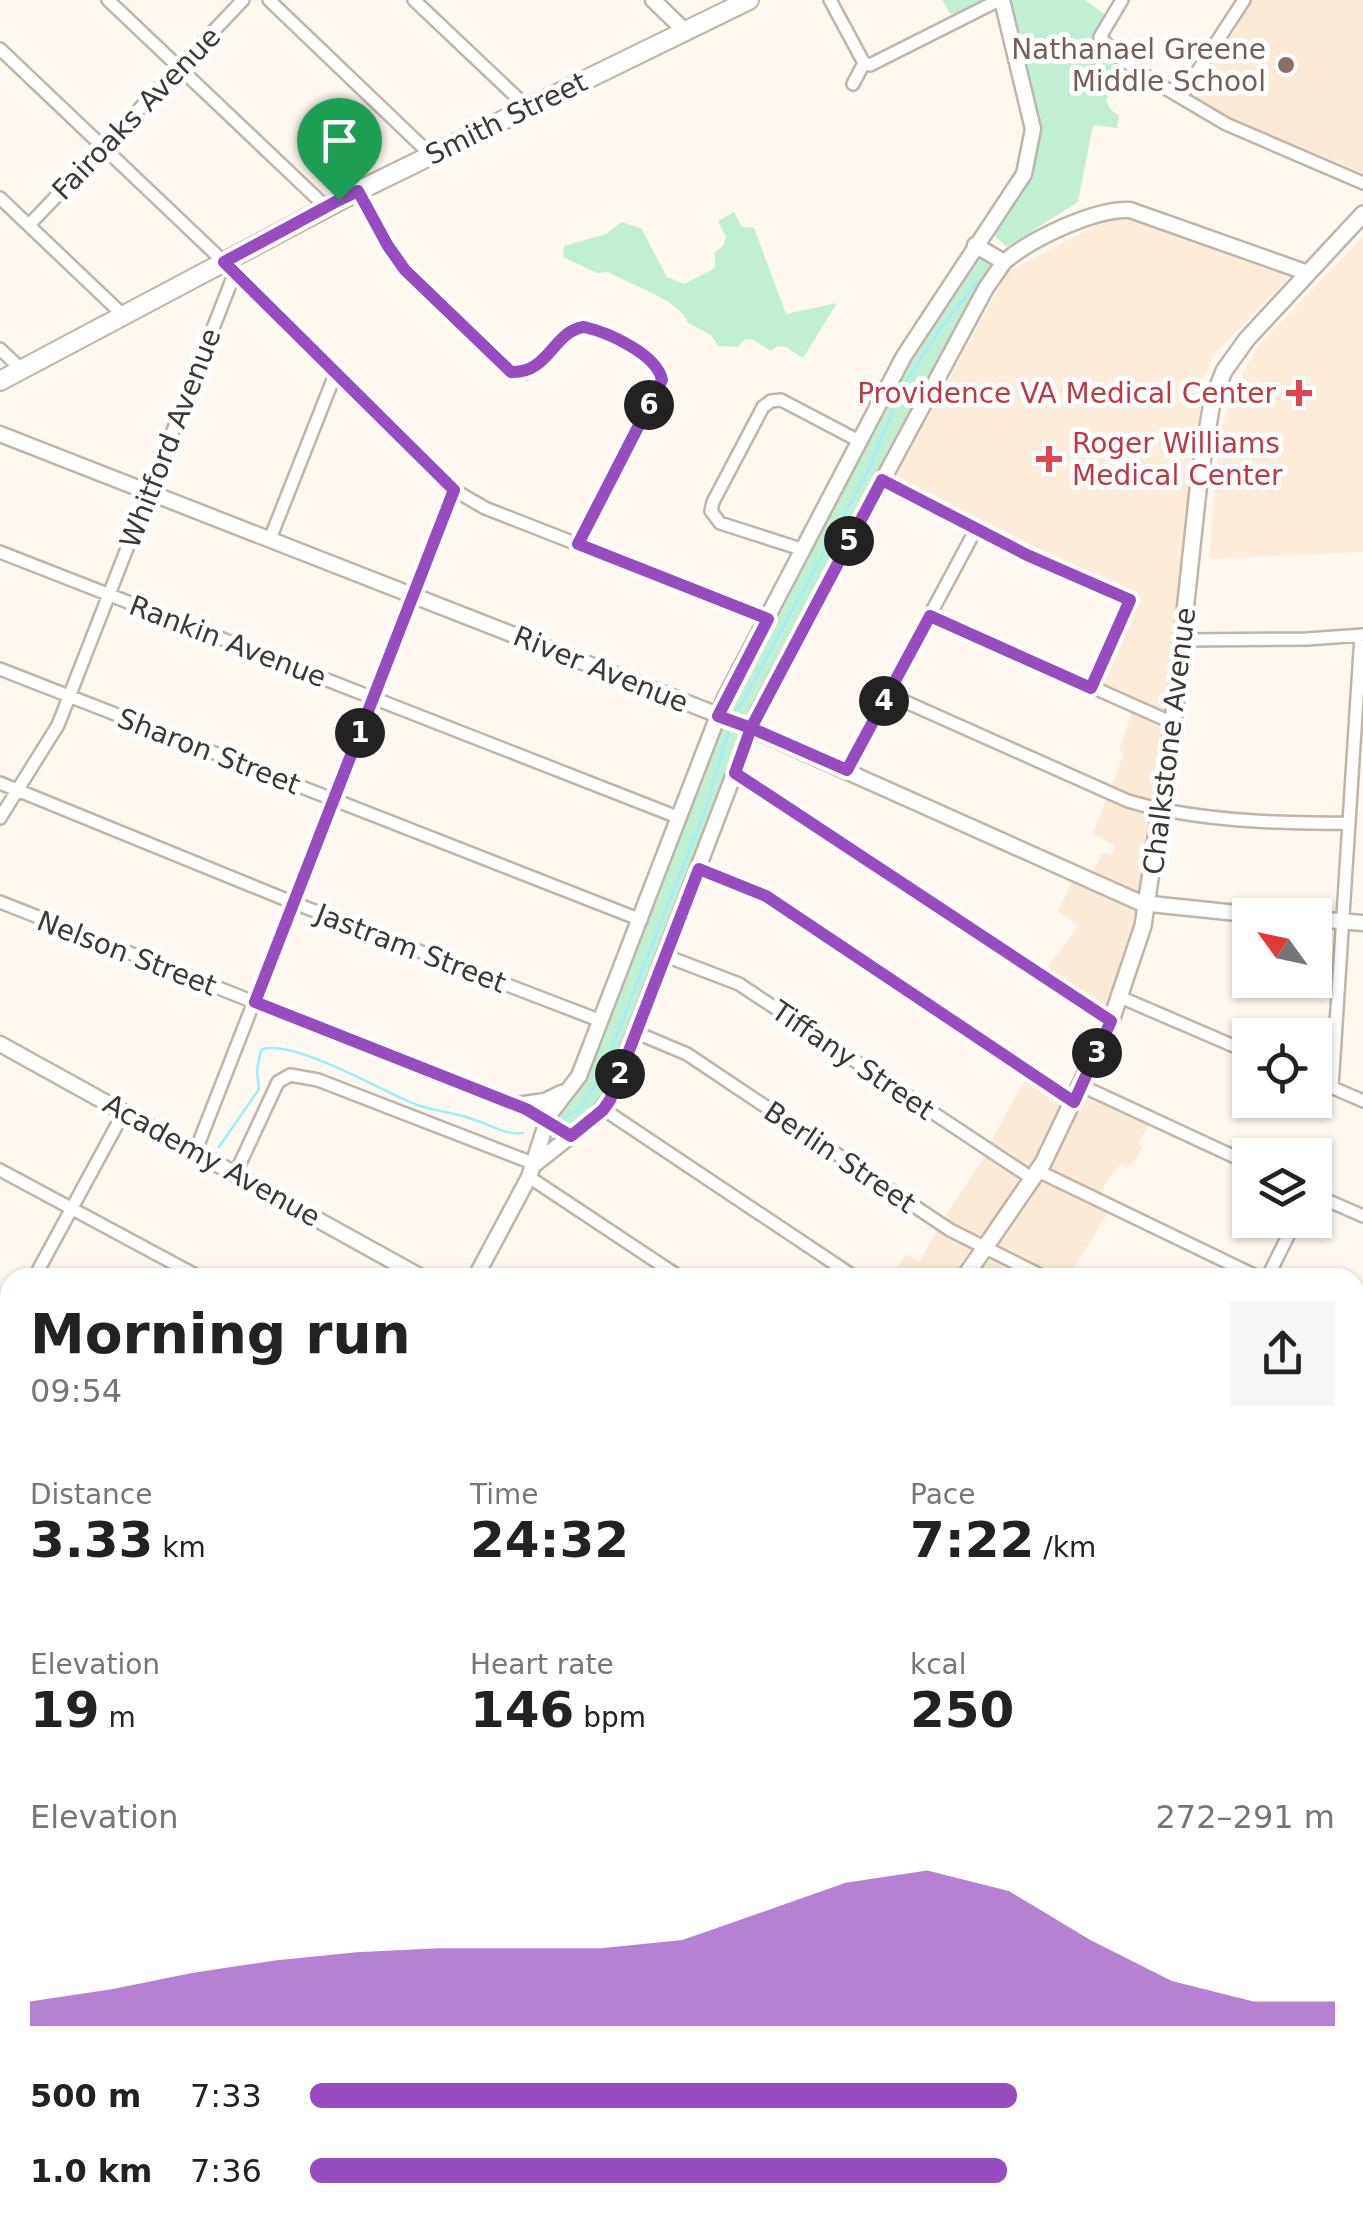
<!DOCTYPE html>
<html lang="en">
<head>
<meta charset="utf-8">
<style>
  body { margin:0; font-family:"DejaVu Sans",sans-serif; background:#f6f6f6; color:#222; height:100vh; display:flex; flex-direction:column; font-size:38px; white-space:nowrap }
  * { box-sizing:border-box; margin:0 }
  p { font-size:32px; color:#767676 }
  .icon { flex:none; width:55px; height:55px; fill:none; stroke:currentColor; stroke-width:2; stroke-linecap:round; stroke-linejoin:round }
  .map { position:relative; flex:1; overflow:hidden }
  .drawer { position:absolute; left:0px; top:1268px; width:1365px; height:962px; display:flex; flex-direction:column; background:#fff; border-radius:30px 30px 0 0; box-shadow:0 2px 8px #0004 }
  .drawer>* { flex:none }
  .needle { width:65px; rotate:303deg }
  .tools { position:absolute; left:1232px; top:898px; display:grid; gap:20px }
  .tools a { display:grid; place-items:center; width:100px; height:100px; border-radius:0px; background:#fff; box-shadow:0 2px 8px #0004; font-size:50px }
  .pin { position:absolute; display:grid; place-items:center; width:85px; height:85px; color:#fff; margin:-102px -42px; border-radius:50% 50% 50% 0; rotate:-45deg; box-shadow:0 0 10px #0007 }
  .pin .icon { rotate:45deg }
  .km { position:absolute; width:50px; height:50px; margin:-25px; border-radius:50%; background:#222; color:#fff; font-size:28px; line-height:50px; text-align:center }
  .round { display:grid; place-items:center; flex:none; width:105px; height:105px; border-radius:0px; background:#f6f6f6 }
  .head { display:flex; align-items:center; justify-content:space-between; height:170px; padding:0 30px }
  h1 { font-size:55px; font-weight:600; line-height:75px }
  .stats { display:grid; grid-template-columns:repeat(3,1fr); gap:15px; height:170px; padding:10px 30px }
  .stats div { display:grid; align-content:center }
  .stats b { font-size:50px; font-weight:600 }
  .stats small { font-size:28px; font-weight:400 }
  .stats p { font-size:28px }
  .chart { height:280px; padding:20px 30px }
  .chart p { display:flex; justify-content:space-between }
  .chart svg { width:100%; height:180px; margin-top:10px; fill:#974dc0; opacity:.7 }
  ul { padding:0 30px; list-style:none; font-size:32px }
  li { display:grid; grid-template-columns:160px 120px 1fr; align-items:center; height:75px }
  li i { height:25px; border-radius:12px; background:#974dc0 }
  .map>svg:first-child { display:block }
  .built { fill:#fbead7 }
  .medical { fill:#fdecda }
  .green { fill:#c0efd4 }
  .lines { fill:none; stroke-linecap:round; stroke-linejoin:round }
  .stream { stroke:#9ceffa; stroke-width:2.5 }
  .minor-casing { stroke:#bfb5a8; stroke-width:16 }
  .tertiary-casing { stroke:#bfb5a8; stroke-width:19 }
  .secondary-casing { stroke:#bfb5a8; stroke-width:20 }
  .primary-casing { stroke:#bfb5a8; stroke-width:22 }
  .minor { stroke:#fff; stroke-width:11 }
  .tertiary { stroke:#fff; stroke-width:14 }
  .secondary { stroke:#fff; stroke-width:15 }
  .primary { stroke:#fff; stroke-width:18 }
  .route-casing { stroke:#fff; stroke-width:20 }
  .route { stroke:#974dc0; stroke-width:12 }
  .education-dot { fill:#8d6e63; stroke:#fff; stroke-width:4 }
  .health-dot { fill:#e0444e; stroke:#fff; stroke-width:4 }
  .labels { text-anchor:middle; stroke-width:10; stroke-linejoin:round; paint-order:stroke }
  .education-label { font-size:28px; fill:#785e54; stroke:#fff; text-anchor:end }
  .street-label { font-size:28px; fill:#3c3833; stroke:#fff }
  .health-label { font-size:28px; fill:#be3a42; stroke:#fff; text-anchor:end }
</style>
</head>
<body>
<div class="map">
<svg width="1363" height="2228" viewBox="0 0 1363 2228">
  <rect width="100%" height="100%" fill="#fff8f0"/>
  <path class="built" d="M1251,0H1363V173L1230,118L1190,93Z
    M1127,598L1188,614L1168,786L1113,1021L1042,975L1078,926L1058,911L1076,873L1089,877L1103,853L1111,855L1115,846L1093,833L1124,754L1119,751L1134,707L1098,687L1115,654Z
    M1028,1075L1073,1100L1085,1087L1153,1120L1138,1142L1143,1148L1135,1160L1127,1168L1122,1163L1109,1177L1098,1199L1111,1208L1068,1277L890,1278L906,1255L920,1261L942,1221L989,1150L987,1148Z
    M580,2220H701L697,2228H576Z"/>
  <path class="medical" d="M1116,219H1135L1289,277L1213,356L1203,381L1165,711L1105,683L1142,600L895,477L1008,272L1100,223Z
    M1363,237V552L1209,559L1218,446L1226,413L1243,373L1259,345Z"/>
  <path class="green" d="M942,0H1085L1108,17L1100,32L1128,64L1106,100L1110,109L1119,116L1117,128L1095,125L1092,130L1078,202L1007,247L995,236L1017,191L1030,180L1040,140L1034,134L1003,5L950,14Z
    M734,212L742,227L754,228L786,314L837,303L803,358L786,347L778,346L771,351L753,340L745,339L738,347L718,346L711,335L688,323C682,301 628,284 608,272L597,273L563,257L564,246L606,234L621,222L641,228L667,277L684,284L715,268V252L723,246L726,237L718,221Z
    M975,245L999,269L751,728L603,1109L571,1136L546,1121L575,1090L718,716Z
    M427,2220H556L552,2228H443Z"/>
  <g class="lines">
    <path class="stream" d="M738,710L867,473L905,383L941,328L977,282
      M562,1119L579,1109L599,1080L706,808L728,733
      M219,1147L259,1089L257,1070L261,1050C290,1037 382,1091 412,1103C431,1111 453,1112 472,1119C489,1124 506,1136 523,1133"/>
    <defs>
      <path id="minor" d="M108,0L326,207
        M269,0L431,155
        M414,0L527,107
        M830,0L864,63
        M1122,0L1100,37L1119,57L1155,82L1226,124L1363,183
        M0,49L224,262L454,490L485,508L768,619
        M864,63L870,65L999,0
        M853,84L864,63
        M1182,95L1244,0
        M358,191L388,246L405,270L511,372L525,373L533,368L577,327C601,328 657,356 662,380L657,390L578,544
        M0,198L123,315
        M29,225L243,0
        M0,349L21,369
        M882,480L1027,555L1130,600L1091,688
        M270,539L336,372
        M804,550L720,523L711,511L713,502L763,407L771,401L781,400L861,442
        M0,552L680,818
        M930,615L1173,723
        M1182,640L1307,639L1363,635
        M0,669L641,920
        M888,694L1128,801C1195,821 1279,824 1349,823
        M847,770L976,529
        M735,773L1111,1021
        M0,783L294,903L601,1021
        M0,818L58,725L235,272
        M699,869L766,896L1073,1102
        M0,902L526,1109L571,1136
        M666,956L739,984L1033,1179
        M1120,997L1250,1053
        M637,1033L687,1054L950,1230L1046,1278
        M1315,1080L1363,1101
        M1082,1086L1250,1164
        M1332,1087L1361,635
        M603,1109L856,1278
        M196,1150L454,490
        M0,1170L201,1278
        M1038,1171L1260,1278
        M236,1172L278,1082L290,1075L318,1080L535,1164
        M529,1177L681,1278
        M1315,1195L1363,1216
        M34,1278L124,1112
        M1267,1278L1296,1220
        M0,1319L10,1322
        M1355,1319L1363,1323
        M1355,1421L1363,1424
        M0,1438L10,1407
        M1355,1500L1363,1485
        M0,1521L10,1524
        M1355,1525L1363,1529
        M0,1621L10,1625
        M0,1731L10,1734
        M0,1822L10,1812
        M0,1954L10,1959
        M1355,2004L1363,1988
        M0,2050L10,2054
        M0,2143L10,2147
        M188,2220L208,2228
        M320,2220L333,2228
        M1270,2220L1286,2228
        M45,2228L49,2220
        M568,2228L572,2220
        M712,2228L716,2220
        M860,2228L864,2220
        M964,2228L968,2220
        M1054,2228L1058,2220
        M1143,2228L1147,2220
        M1242,2228L1246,2220
        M1360,2228L1363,2223"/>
      <path id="tertiary" d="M653,0L685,31
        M975,245L1004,262C1031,239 1095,208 1130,210L1308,273
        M0,434L736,722L1141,903L1256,915
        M1315,919L1363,923
        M0,1044L423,1278
        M517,1105L545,1101L561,1093
        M535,1164L596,1116L609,1100L757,714L986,288L1004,262
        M475,1278L529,1177L549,1115L579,1076L724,700L904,356L1024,174L1033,129L1002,0
        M1355,1798L1363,1801"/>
      <path id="secondary" d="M964,1278L1043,1163L1111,1021L1143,926L1173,723L1199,481L1212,402L1224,371L1247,339L1363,214
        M0,1845L10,1848
        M831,2220L848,2228
        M306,2228L310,2220"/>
      <path id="primary" d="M0,381L358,191L749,0"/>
    </defs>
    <use href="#minor" class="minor-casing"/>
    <use href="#tertiary" class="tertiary-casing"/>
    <use href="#secondary" class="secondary-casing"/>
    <use href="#primary" class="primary-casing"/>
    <use href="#minor" class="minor"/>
    <use href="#tertiary" class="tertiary"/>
    <use href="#secondary" class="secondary"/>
    <use href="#primary" class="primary"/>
  </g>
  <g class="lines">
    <defs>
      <path id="route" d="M339,200L224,262L454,490L255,1002L526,1109L571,1136L603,1110L610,1100L699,869L766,896L1074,1102L1111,1021L735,773L751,728L847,770L930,616L1091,688L1130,600L1027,555L882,480L751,728L718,716L768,619L578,544L657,390L662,380C657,354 607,332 584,327C553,331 549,374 511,372L405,270L388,246L358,191L339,200"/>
    </defs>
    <use href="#route" class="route-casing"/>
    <use href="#route" class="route"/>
  </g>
  <circle class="education-dot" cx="1286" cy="65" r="10"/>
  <g class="health-dot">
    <path d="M1294 378h10v10h10v10h-10v10h-10v-10h-10v-10h10z"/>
    <path d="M1044 444h10v10h10v10h-10v10h-10v-10h-10v-10h10z"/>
  </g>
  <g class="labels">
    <g class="education-label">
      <text x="1266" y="59">Nathanael Greene<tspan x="1266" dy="32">Middle School</tspan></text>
    </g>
    <g class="street-label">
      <text transform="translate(136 113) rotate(-46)" y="10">Fairoaks Avenue</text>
      <text transform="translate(506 118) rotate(-26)" y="10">Smith Street</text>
      <text transform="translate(170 438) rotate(-69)" y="10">Whitford Avenue</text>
      <text transform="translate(228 641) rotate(21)" y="10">Rankin Avenue</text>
      <text transform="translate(601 669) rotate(22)" y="10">River Avenue</text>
      <text transform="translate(1169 741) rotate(-83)" y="10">Chalkstone Avenue</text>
      <text transform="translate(209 751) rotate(21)" y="10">Sharon Street</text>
      <text transform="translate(411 948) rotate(21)" y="10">Jastram Street</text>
      <text transform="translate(127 953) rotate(21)" y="10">Nelson Street</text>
      <text transform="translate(853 1060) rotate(34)" y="10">Tiffany Street</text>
      <text transform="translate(840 1157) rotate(34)" y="10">Berlin Street</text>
      <text transform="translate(212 1160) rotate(29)" y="10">Academy Avenue</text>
    </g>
    <g class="health-label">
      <text x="1276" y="403">Providence VA Medical Center</text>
      <text x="1072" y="453" text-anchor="start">Roger Williams<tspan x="1072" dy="32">Medical Center</tspan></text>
    </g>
  </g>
</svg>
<div class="tools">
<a><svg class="needle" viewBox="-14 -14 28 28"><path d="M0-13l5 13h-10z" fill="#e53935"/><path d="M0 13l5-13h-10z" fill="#767676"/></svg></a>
<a><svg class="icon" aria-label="locate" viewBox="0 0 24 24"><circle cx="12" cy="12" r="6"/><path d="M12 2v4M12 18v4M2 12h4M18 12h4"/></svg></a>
<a><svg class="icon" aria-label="layers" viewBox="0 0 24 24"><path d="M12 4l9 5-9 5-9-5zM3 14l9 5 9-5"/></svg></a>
</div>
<div class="pin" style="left:339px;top:200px;background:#1e9e55"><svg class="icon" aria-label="arrive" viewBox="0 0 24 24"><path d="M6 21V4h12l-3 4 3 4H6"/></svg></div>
<b class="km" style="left:360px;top:733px">1</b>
<b class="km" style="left:620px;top:1074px">2</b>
<b class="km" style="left:1097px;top:1053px">3</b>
<b class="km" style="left:884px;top:701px">4</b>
<b class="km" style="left:849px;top:541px">5</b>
<b class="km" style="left:649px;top:405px">6</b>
<section class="drawer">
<div class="head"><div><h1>Morning run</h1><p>09:54</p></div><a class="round"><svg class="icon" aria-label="share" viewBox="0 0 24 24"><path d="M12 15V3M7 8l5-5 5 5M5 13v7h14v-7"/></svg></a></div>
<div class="stats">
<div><p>Distance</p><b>3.33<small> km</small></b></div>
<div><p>Time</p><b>24:32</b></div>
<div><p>Pace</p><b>7:22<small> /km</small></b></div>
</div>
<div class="stats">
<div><p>Elevation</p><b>19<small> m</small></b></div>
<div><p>Heart rate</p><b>146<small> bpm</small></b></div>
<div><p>kcal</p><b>250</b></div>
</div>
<div class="chart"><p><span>Elevation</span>272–291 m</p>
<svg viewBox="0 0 160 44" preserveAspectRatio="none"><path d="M0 44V38L10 35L20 31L30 28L40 26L50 25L60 25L70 25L80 23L90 16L100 9L110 6L120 11L130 23L140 33L150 38L160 38V44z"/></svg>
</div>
<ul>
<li><b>500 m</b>7:33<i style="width:69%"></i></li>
<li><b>1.0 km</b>7:36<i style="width:68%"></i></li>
</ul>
</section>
</div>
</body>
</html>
